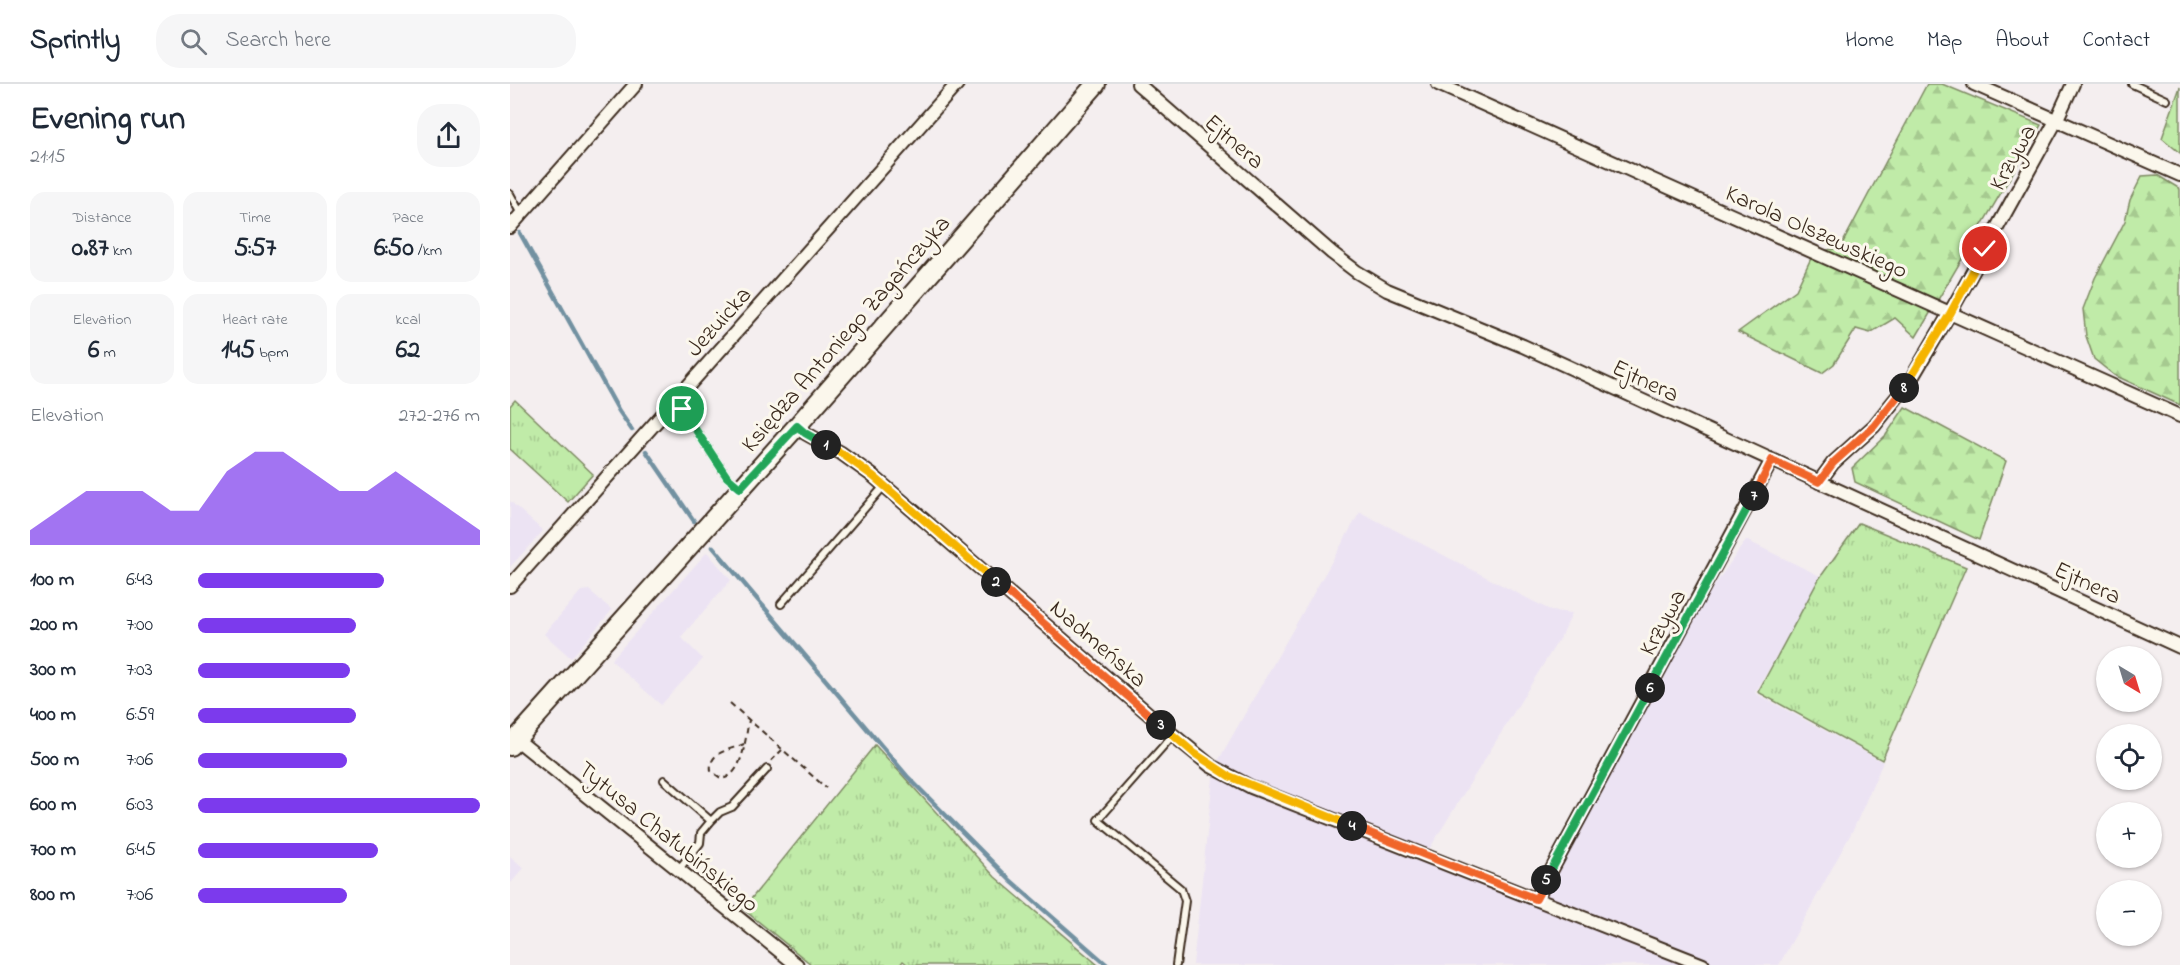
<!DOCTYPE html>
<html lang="en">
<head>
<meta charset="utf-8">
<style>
  body { margin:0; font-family:"Indie Flower",sans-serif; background:#f6f6f7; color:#1f2937; height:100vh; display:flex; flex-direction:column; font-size:22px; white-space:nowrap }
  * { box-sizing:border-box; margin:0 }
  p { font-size:20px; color:#747a83 }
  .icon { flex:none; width:33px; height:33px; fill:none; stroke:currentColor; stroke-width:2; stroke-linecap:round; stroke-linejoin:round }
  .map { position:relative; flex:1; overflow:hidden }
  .panel { display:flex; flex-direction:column; background:#fff; width:510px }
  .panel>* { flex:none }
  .needle { width:39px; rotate:142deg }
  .controls { position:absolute; left:1586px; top:562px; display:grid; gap:12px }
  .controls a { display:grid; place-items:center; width:66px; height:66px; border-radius:50%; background:#fff; box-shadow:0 2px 4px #0004; font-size:30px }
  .pin { position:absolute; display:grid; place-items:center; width:51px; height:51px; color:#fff; margin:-26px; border:3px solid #fff; border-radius:50%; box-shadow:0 2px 6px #0007 }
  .km { position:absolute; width:30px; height:30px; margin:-15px; border-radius:50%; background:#222; color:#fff; font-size:16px; line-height:30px; text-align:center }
  .round { display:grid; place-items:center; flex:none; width:63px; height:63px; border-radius:24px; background:#f6f6f7 }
  .overview { display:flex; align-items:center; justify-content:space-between; height:102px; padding:0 30px }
  h1 { font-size:33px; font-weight:700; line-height:45px }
  .stats { display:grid; grid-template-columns:repeat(3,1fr); gap:9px; height:102px; padding:6px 30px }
  .stats div { display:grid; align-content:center; border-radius:15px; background:#f6f6f7; text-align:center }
  .stats b { font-size:26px; font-weight:700 }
  .stats small { font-size:16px; font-weight:400 }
  .stats p { font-size:16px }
  .chart { height:168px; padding:12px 30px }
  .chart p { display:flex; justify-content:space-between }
  .chart svg { width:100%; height:108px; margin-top:6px; fill:#7c3aed; opacity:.7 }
  ul { padding:0 30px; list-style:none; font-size:20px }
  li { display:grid; grid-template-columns:96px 72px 1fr; align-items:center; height:45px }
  li i { height:15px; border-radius:8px; background:#7c3aed }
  header { display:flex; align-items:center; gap:36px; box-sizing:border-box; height:84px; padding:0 30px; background:#fff; border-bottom:2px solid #e0e1e3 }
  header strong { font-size:28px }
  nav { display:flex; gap:33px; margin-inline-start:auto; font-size:21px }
  .search { width:420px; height:54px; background:#f6f6f7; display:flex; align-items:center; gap:15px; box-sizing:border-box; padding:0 21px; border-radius:24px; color:#747a83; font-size:22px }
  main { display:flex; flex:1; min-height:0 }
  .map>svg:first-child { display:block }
  .built { fill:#ece3f3 }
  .grass { fill:url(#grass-tufts); stroke:#7e8a63; stroke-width:1.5 }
  .forest { fill:url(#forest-firs); stroke:#7e8a63; stroke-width:1.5 }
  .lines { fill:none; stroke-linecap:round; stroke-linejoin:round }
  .stream { stroke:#7291a1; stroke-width:4.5 }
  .lane-casing { stroke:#3b2a1e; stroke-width:10 }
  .street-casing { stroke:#3b2a1e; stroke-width:16 }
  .secondary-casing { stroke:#3b2a1e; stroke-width:22 }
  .path { stroke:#3b2a1e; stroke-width:2; stroke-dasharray:6 4.5; stroke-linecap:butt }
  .lane { stroke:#fbf7ec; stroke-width:6 }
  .street { stroke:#fbf7ec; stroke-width:12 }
  .secondary { stroke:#fbf7ec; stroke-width:18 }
  .split-1-casing { stroke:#fff; stroke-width:12 }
  .split-2-casing { stroke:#fff; stroke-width:12 }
  .split-3-casing { stroke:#fff; stroke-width:12 }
  .split-4-casing { stroke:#fff; stroke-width:12 }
  .split-5-casing { stroke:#fff; stroke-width:12 }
  .split-6-casing { stroke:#fff; stroke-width:12 }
  .split-7-casing { stroke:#fff; stroke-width:12 }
  .split-8-casing { stroke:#fff; stroke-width:12 }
  .split-9-casing { stroke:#fff; stroke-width:12 }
  .split-1 { stroke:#22a559; stroke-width:8 }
  .split-2 { stroke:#f5b400; stroke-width:8 }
  .split-3 { stroke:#f0652b; stroke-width:8 }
  .split-4 { stroke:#f5b400; stroke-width:8 }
  .split-5 { stroke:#f0652b; stroke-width:8 }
  .split-6 { stroke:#22a559; stroke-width:8 }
  .split-7 { stroke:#22a559; stroke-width:8 }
  .split-8 { stroke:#f0652b; stroke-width:8 }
  .split-9 { stroke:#f5b400; stroke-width:8 }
  .labels { text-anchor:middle; stroke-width:6; stroke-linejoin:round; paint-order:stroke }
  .street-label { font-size:24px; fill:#3b2a1e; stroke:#fbf7ec }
</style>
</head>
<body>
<header>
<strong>Sprintly</strong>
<div class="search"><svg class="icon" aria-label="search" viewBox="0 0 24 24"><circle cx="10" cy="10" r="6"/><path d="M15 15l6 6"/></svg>Search here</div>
<nav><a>Home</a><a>Map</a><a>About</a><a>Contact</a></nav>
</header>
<main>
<section class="panel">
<div class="overview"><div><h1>Evening run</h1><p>21:15</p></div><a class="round"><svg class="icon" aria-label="share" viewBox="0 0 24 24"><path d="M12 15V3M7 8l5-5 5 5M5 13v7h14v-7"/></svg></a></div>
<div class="stats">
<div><p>Distance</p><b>0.87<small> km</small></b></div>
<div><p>Time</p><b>5:57</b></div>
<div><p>Pace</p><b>6:50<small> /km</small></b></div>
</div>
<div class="stats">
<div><p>Elevation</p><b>6<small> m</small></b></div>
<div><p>Heart rate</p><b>145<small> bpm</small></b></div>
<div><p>kcal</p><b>62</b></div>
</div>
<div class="chart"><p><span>Elevation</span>272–276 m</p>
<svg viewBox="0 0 160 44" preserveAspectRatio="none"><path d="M0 44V38L10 30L20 22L30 22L40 22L50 30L60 30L70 14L80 6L90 6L100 14L110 22L120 22L130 14L140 22L150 30L160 38V44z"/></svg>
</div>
<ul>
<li><b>100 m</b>6:43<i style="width:66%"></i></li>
<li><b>200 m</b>7:00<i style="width:56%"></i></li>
<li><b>300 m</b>7:03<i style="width:54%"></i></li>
<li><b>400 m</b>6:59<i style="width:56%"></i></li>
<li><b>500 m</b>7:06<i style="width:53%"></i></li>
<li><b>600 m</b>6:03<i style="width:100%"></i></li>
<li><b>700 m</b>6:45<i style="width:64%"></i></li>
<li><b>800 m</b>7:06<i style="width:53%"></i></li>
</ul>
</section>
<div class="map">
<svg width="1670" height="881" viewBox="0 0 1670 881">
  <defs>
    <pattern id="grass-tufts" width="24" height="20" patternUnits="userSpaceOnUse" patternTransform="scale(1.5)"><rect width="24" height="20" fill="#c0eba8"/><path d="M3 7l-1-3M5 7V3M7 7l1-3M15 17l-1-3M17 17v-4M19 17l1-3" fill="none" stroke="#a6ca90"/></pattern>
    <pattern id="forest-firs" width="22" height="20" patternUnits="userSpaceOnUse" patternTransform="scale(1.5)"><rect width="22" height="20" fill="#c0eba8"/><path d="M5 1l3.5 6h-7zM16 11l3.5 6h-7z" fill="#a6ca90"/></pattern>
  </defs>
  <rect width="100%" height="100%" fill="#f4eeef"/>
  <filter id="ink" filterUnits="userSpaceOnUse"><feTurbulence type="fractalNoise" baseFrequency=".0167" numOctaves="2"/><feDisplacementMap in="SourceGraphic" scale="12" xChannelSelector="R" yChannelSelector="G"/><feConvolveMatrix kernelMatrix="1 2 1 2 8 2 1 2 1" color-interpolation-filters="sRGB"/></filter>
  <g filter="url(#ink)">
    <path class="built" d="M0,417L33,447L0,483Z
      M850,428L1042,527L1062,529L1054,547L915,772L1029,816L1161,564L1236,456L1312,493L1245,609L1373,678L1344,744L1269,881H683L704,684Z
      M197,468L221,496L171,553L193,575L151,621L101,576Z
      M79,506L102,526L61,574L34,550L71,507Z
      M0,772L14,784L0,800Z"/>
    <path class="grass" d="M5,316L83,390L58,418L0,365V322Z
      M1349,439L1456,483L1372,676L1248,608L1309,495Z
      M365,661L485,793L588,881H398L393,877L390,881H302L233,825Z"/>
    <path class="forest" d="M1417,0H1432L1531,41L1406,253L1385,234L1360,249L1346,245L1324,280L1312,289L1228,248L1286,206L1304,168L1330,164Z
      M1670,3V69L1652,54Z
      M1647,91L1670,105V321L1604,291L1584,275L1576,252L1573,225L1585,194L1615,137L1620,116L1632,92Z
      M1395,323L1496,377L1469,456L1345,398L1342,384L1376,351Z"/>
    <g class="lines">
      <path class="stream" d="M10,149L109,327L122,346
        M136,367L184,437
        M203,463L397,692L501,797L597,881"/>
      <defs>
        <path id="lane" d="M1622,0L1657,16
          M0,110L11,130
          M164,318L172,325L217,393L230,404
          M271,520L374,402
          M663,651L588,736L671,805L675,817L666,881
          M154,696L201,737
          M168,786L190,759L191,749L201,737L210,728L222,723L257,685"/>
        <path id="street" d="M628,0L822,169L847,188L877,206L1013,262L1670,563
          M928,0L1670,332
          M1464,0L1670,91
          M0,143L126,0
          M287,342L295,349L331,369L363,392L663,651L701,682L741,703L1193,881
          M1309,398L1323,379L1364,342L1400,297L1440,229L1546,37L1563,0
          M0,502L447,0
          M6,655L287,881
          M1026,815L1262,376"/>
        <path id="secondary" d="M0,662L287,342L586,0"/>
      </defs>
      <use href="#lane" class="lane-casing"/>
      <use href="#street" class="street-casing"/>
      <use href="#secondary" class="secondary-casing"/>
      <path class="path" d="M220,619L316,704
        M234,660C221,666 198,667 201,687L212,695C234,690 235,654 239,636
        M261,677L272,666"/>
      <use href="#lane" class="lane"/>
      <use href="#street" class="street"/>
      <use href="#secondary" class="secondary"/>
    </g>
  </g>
  <g class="lines" filter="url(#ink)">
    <defs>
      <path id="split-1" d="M172,325L217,393L230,404L287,342L295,349L316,361"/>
      <path id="split-2" d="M316,361L331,369L363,392L486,498"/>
      <path id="split-3" d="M486,498L651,641"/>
      <path id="split-4" d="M651,641L684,669L719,692L842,742"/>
      <path id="split-5" d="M842,742L1026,815L1036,796"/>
      <path id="split-6" d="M1036,796L1140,604"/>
      <path id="split-7" d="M1140,604L1244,412"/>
      <path id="split-8" d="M1244,412L1262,376L1309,398L1323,379L1364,342L1394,304"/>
      <path id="split-9" d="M1394,304L1440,230L1475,165"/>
    </defs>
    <use href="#split-1" class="split-1-casing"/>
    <use href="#split-2" class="split-2-casing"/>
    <use href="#split-3" class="split-3-casing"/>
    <use href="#split-4" class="split-4-casing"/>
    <use href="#split-5" class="split-5-casing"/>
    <use href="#split-6" class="split-6-casing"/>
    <use href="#split-7" class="split-7-casing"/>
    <use href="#split-8" class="split-8-casing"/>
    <use href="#split-9" class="split-9-casing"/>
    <use href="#split-1" class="split-1"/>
    <use href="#split-2" class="split-2"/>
    <use href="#split-3" class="split-3"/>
    <use href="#split-4" class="split-4"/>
    <use href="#split-5" class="split-5"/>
    <use href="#split-6" class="split-6"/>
    <use href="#split-7" class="split-7"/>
    <use href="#split-8" class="split-8"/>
    <use href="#split-9" class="split-9"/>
  </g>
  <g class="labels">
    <g class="street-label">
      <text transform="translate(725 57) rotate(41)" y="8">Ejtnera</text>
      <text transform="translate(1502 73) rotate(-61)" y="8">Krzywa</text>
      <text transform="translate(1307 147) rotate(24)" y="8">Karola Olszewskiego</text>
      <text transform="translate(208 237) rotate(-48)" y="8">Jezuicka</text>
      <text transform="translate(335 249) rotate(-49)" y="8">Księdza Antoniego Zagańczyka</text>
      <text transform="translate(1136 296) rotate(25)" y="8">Ejtnera</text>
      <text transform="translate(1578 498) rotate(25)" y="8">Ejtnera</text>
      <text transform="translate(1152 538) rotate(-61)" y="8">Krzywa</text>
      <text transform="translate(589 559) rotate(41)" y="8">Nadmeńska</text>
      <text transform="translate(159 752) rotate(39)" y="8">Tytusa Chałubińskiego</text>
    </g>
  </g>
</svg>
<div class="controls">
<a><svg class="needle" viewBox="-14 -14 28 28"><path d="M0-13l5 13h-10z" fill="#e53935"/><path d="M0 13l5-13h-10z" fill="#747a83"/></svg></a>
<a><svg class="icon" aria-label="locate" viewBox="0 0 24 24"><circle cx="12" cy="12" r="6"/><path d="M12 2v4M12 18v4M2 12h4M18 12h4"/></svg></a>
<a>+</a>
<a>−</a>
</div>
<div class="pin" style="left:172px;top:325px;background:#1e9e55"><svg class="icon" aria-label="arrive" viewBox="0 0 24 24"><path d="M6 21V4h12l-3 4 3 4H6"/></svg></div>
<div class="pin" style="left:1475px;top:165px;background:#d93025"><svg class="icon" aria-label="check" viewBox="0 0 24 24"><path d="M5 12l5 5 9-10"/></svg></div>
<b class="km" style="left:316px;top:361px">1</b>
<b class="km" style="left:486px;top:498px">2</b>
<b class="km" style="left:651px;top:641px">3</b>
<b class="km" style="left:842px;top:742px">4</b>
<b class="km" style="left:1036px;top:796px">5</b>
<b class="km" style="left:1140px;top:604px">6</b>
<b class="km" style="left:1244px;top:412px">7</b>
<b class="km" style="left:1394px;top:304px">8</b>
</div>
</main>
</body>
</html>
